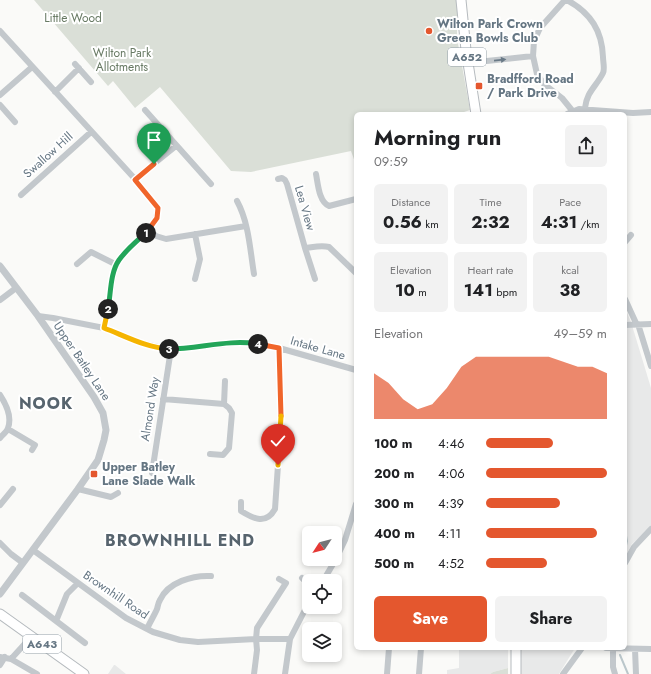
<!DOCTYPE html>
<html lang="en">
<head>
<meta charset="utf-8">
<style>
  body { margin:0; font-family:Jost,sans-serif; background:#f2f2f2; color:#202124; height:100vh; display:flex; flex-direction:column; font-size:15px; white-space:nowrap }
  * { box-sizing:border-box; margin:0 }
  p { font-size:13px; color:#757577 }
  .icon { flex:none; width:22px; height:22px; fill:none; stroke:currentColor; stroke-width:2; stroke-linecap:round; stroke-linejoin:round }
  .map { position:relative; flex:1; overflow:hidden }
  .details { position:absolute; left:354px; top:112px; width:273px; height:538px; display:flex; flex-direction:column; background:#fff; border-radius:6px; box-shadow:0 2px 6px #0003 }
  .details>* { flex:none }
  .needle { width:26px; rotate:234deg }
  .buttons { position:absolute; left:302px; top:526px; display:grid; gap:8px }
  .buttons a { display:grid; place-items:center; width:40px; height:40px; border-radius:6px; background:#fff; box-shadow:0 2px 6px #0003; font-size:20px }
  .pin { position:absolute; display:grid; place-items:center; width:34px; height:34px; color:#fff; margin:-41px -17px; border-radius:50% 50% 50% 0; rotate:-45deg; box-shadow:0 0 4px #0007 }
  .pin .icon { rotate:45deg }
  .km { position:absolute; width:20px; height:20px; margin:-10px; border-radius:50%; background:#222; color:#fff; font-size:11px; line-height:20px; text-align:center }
  .round { display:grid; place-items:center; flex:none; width:42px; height:42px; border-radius:6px; background:#f2f2f2 }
  .summary { display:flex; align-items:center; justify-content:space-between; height:68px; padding:0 20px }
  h1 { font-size:22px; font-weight:700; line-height:30px }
  .figures { display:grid; grid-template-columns:repeat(3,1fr); gap:6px; height:68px; padding:4px 20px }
  .figures div { display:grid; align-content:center; border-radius:6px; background:#f2f2f2; text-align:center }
  .figures b { font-size:17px; font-weight:700 }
  .figures small { font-size:11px; font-weight:400 }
  .figures p { font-size:11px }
  .chart { height:112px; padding:8px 20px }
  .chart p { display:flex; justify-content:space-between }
  .chart svg { width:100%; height:72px; margin-top:4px; fill:#e4572e; opacity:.7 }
  .action { display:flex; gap:8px; margin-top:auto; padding:8px 20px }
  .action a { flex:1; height:46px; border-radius:6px; background:#e4572e; color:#fff; font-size:16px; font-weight:700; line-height:46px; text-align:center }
  .action a+a { background:#f2f2f2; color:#202124 }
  ul { padding:0 20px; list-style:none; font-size:13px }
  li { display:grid; grid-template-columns:64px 48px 1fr; align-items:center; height:30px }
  li i { height:10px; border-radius:5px; background:#e4572e }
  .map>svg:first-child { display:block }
  .built { fill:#e8e9e9 }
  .green { fill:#dadfd7 }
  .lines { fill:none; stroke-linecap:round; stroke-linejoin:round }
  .stream { stroke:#bbc7cb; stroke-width:2 }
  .primary-casing { stroke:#b5babe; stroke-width:11 }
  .minor { stroke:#c3c8cc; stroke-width:6 }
  .tertiary { stroke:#c3c8cc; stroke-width:7 }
  .primary { stroke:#fff; stroke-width:9 }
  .oneway { fill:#6a7a87 }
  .split-1-casing { stroke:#fff; stroke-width:8 }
  .split-2-casing { stroke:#fff; stroke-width:8 }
  .split-3-casing { stroke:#fff; stroke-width:8 }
  .split-4-casing { stroke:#fff; stroke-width:8 }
  .split-5-casing { stroke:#fff; stroke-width:8 }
  .split-6-casing { stroke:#fff; stroke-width:8 }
  .split-1 { stroke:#f0652b; stroke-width:5 }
  .split-2 { stroke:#22a559; stroke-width:5 }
  .split-3 { stroke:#f5b400; stroke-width:5 }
  .split-4 { stroke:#22a559; stroke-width:5 }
  .split-5 { stroke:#f0652b; stroke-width:5 }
  .split-6 { stroke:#f5b400; stroke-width:5 }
  .poi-dot { fill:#e4572e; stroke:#fff; stroke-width:1.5 }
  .labels { text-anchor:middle; stroke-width:4; stroke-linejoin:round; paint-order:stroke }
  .shield { fill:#fff; stroke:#939fa8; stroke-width:1 }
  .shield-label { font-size:11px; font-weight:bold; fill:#657683 }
  .park-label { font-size:12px; fill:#687a64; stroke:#fff }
  .poi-label { font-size:12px; font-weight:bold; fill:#657683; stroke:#fff; text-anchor:start }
  .street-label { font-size:12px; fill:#657683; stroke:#fff }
  .district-label { font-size:16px; font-weight:bold; letter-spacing:1px; fill:#57646e; stroke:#fff }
</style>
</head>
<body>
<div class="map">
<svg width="651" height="674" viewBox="0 0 651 674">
  <rect width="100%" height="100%" fill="#fafaf8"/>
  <path class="built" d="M625,308L631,322L651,388V527L632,544L625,557Z
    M459,648H508V668L493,672L490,674H447V670L459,668Z
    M520,648H575L559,674H519Z
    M114,665H115L126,674H108Z"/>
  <path class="green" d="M34,0H457V38L470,110L458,114H356V165L351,151L251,172L231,171L160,87L135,108L113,81L108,86Z
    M508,668V674H490L493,672Z"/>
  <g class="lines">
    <path class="stream" d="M625,531L627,541L625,550
      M620,655L628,674"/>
    <defs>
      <path id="primary" d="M461,0L466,50L476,114
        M0,614L84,674
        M516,674V648"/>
    </defs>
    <use href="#primary" class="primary-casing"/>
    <path class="minor" d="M565,0L540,28L534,41L533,56L537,74L544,84L562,98L575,114
      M567,0C591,13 602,31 603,57C603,62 605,69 603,73C596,87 587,91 585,108
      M0,31L135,179L158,208C155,237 130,240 118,261C112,273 112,285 110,298C108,308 106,318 104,328
      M468,63L533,56
      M75,64L91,82
      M55,92L79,68
      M0,95L32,67
      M0,105L15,122
      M145,110L211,184
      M567,114L579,109L633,113L651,112
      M316,174C318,184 319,202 329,206L356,199
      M135,179L176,146
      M278,179L282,178L285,180L287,184L305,248L315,279
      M21,195L91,132
      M237,201C249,223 250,250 254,274
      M149,230L156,236L166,239L246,226
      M625,242L631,235
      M305,248C314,247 321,245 329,247L356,273
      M77,264L91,252L117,265
      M195,279L200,259L195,234
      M625,299L636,323
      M0,300L16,288
      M38,316L53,318L104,328L141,343L162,348L180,349L234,343H252L279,348L356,370
      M638,324L651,366
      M625,325L651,324
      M0,395C6,404 12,417 8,428C7,432 2,435 0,438
      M163,399L224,404L229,408L232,413L229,448L223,455L210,454
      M224,404L225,381
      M8,429L35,445L32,450
      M152,473L171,349
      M78,489L111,497L118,493
      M241,502V511C254,519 266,525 275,509L281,421L279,348
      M0,505L13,489
      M0,543L11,554L23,563
      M33,550L126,618L153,632L180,640L198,642L256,639H290
      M625,563L634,547L651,529
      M302,578L309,585
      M323,581L336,559L345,540L356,504
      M22,595L85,643
      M56,621L67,594L78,583
      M147,629C150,622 154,616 157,609C158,606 158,603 160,600C168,582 193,575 211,576
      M606,648L651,649
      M613,648V667L615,674
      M635,649L636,674
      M0,657L11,659L37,674
      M11,659L31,637
      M0,665L5,657
      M254,674L257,650L256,639L257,628L286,583L279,579
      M285,674L290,639L309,602
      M387,674L389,648
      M419,674L421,648
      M563,674L582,648"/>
    <path class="tertiary" d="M0,266L38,316L94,397L103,413L106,430L104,440L98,460L78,489L0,594"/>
    <use href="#primary" class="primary"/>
  </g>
  <defs><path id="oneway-solid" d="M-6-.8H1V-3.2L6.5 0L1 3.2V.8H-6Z"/></defs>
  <use class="oneway" href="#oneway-solid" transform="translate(500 60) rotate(-6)"/>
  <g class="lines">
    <defs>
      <path id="split-1" d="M146,233L157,218L158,208L135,180L154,164"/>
      <path id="split-2" d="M108,309C111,293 110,273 119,260C127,249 137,241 146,233"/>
      <path id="split-3" d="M108,309L104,328C125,336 147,348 169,349"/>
      <path id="split-4" d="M169,349C199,349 228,339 258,344"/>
      <path id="split-5" d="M258,344L279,348L281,416"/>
      <path id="split-6" d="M278,465L281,416"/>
    </defs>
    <use href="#split-1" class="split-1-casing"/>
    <use href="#split-2" class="split-2-casing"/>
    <use href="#split-3" class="split-3-casing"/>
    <use href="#split-4" class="split-4-casing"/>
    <use href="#split-5" class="split-5-casing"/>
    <use href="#split-6" class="split-6-casing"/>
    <use href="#split-1" class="split-1"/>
    <use href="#split-2" class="split-2"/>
    <use href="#split-3" class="split-3"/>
    <use href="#split-4" class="split-4"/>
    <use href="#split-5" class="split-5"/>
    <use href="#split-6" class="split-6"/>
  </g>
  <g class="poi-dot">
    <circle cx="429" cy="31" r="4"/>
    <rect x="475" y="82" width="8" height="8" rx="2"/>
    <rect x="90" y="470" width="8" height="8" rx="2"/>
  </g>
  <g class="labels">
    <g class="shield">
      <rect x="448" y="48" width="38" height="18" rx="3"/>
      <rect x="23" y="635" width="38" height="18" rx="3"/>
    </g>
    <g class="shield-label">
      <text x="467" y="61">A652</text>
      <text x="42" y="648">A643</text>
    </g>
    <g class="park-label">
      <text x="73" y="22">Little Wood</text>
      <text x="122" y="57">Wilton Park<tspan x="122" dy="14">Allotments</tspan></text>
    </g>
    <g class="poi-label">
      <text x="437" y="28">Wilton Park Crown<tspan x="437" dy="14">Green Bowls Club</tspan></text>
      <text x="487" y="83">Bradfford Road<tspan x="487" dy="14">/ Park Drive</tspan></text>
      <text x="102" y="471">Upper Batley<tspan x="102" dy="14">Lane Slade Walk</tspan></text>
    </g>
    <g class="street-label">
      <text transform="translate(48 155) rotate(-42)" y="4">Swallow Hill</text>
      <text transform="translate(305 208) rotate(74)" y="4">Lea View</text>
      <text transform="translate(318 348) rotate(16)" y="4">Intake Lane</text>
      <text transform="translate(82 361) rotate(56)" y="4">Upper Batley Lane</text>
      <text transform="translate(150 409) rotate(-81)" y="4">Almond Way</text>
      <text transform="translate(116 595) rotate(34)" y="4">Brownhill Road</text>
    </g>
    <g class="district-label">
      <text x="46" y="409">NOOK</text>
      <text x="180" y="546">BROWNHILL END</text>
    </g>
  </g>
</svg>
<div class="buttons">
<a><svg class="needle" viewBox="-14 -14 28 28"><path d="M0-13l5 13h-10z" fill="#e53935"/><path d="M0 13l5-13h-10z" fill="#757577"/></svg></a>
<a><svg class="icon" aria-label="locate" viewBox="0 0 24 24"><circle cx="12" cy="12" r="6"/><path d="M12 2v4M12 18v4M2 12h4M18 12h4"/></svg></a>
<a><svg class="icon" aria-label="layers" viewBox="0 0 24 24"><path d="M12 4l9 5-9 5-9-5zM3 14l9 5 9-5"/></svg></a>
</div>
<div class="pin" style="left:154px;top:164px;background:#1e9e55"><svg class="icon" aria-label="arrive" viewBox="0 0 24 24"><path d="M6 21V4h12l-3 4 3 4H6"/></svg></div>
<div class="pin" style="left:278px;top:465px;background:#d93025"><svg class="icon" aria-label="check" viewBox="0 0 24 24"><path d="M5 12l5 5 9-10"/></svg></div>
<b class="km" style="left:146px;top:233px">1</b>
<b class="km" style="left:108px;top:309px">2</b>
<b class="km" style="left:169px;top:349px">3</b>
<b class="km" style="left:258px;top:344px">4</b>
<section class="details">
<div class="summary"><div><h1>Morning run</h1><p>09:59</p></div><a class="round"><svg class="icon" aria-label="share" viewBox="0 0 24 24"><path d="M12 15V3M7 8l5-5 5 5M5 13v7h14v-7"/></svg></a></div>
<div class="figures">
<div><p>Distance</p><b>0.56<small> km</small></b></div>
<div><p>Time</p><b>2:32</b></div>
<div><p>Pace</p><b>4:31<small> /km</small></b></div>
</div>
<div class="figures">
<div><p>Elevation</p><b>10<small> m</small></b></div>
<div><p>Heart rate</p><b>141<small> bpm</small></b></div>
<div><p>kcal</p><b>38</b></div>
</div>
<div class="chart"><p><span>Elevation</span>49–59 m</p>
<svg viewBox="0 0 160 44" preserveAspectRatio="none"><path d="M0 44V16L10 22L20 32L30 38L40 35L50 25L60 12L70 6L80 6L90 6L100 6L110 6L120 6L130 9L140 12L150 12L160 16V44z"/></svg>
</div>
<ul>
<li><b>100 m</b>4:46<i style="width:55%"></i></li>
<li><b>200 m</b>4:06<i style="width:100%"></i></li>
<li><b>300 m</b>4:39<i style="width:61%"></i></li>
<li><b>400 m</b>4:11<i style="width:92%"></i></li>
<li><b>500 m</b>4:52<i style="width:50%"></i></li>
</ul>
<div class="action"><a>Save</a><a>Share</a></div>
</section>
</div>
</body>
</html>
